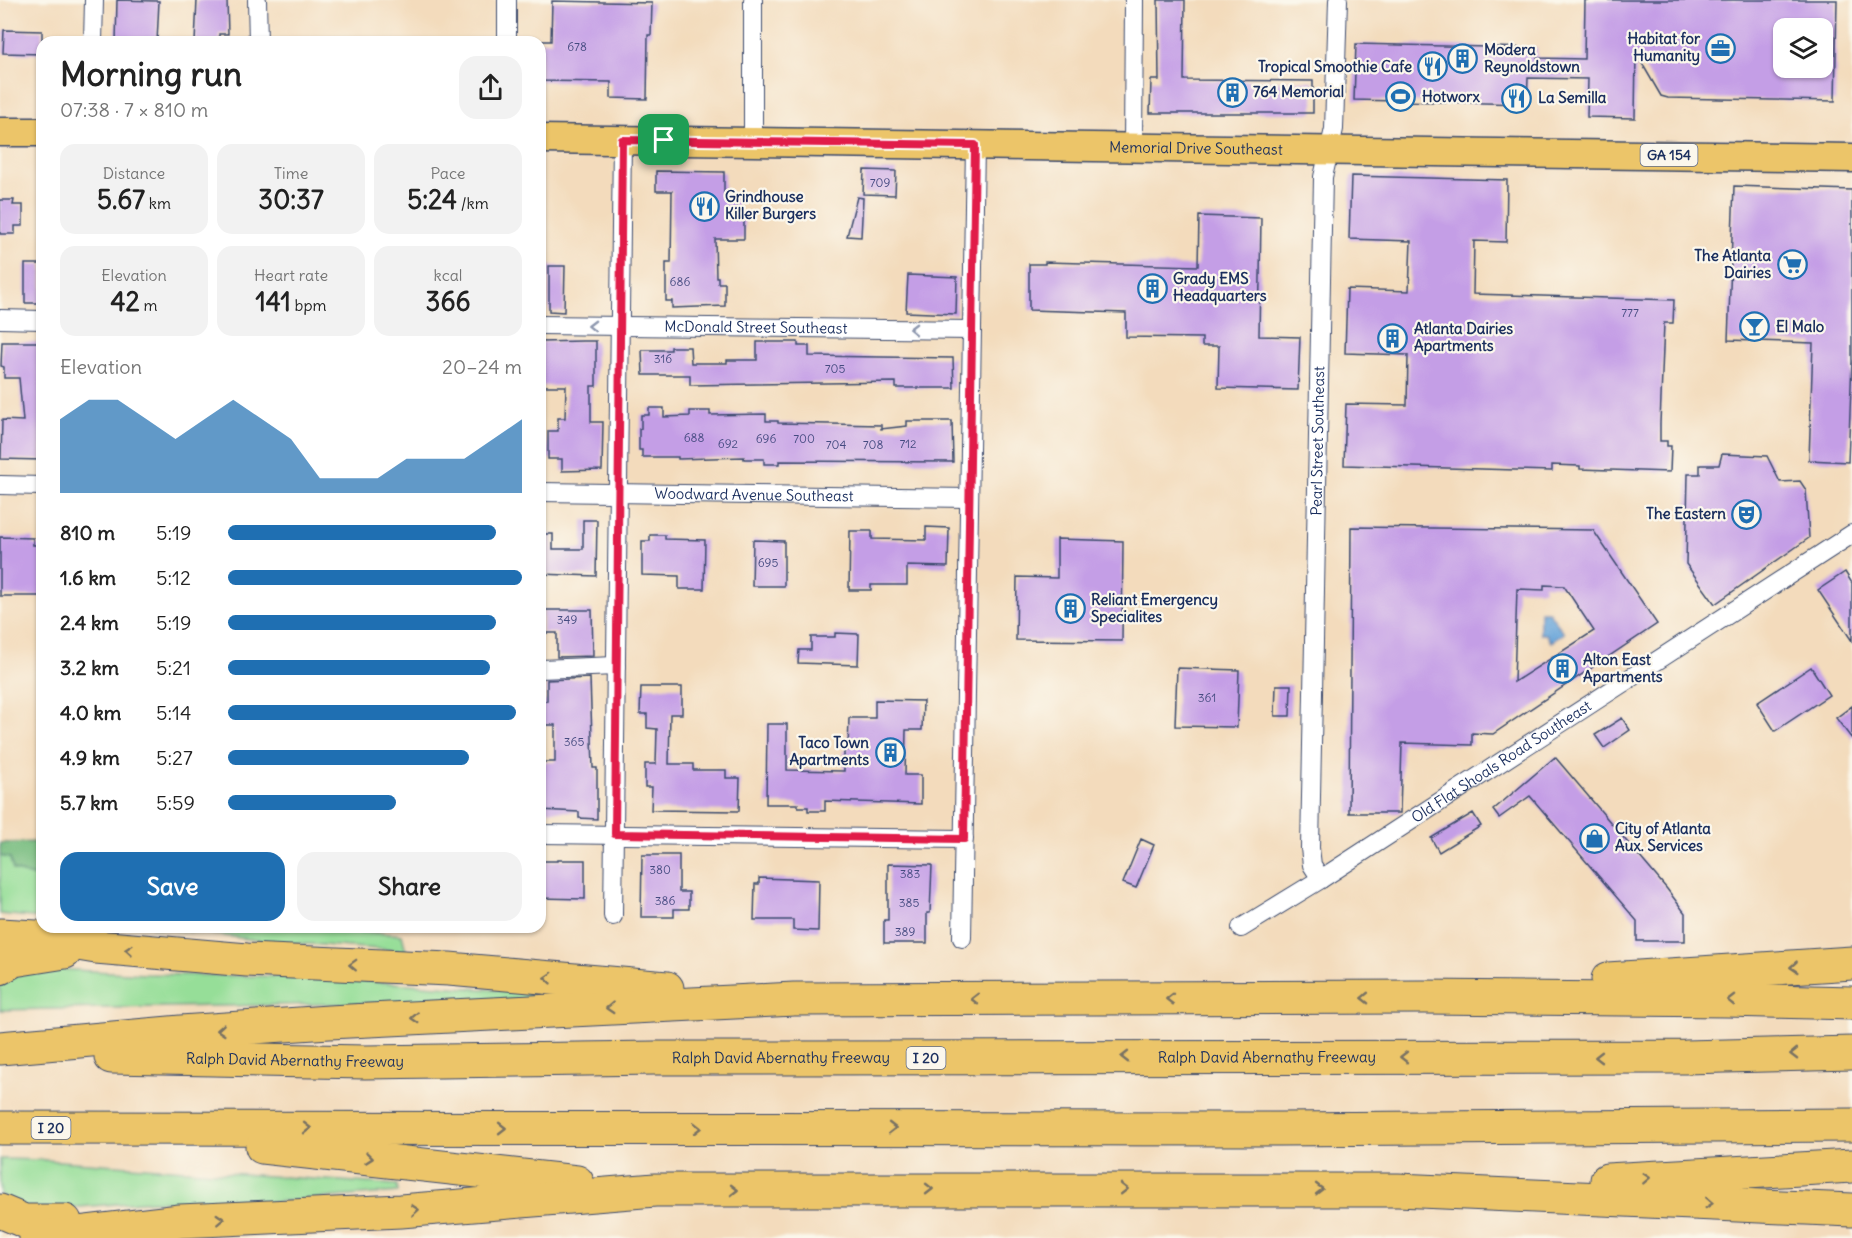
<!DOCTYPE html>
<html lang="en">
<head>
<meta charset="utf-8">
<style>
  body { margin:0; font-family:Delius,sans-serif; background:#f2f2f2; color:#222; height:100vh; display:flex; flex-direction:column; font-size:22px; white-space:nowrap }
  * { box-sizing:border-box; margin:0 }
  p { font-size:20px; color:#767676 }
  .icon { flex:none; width:33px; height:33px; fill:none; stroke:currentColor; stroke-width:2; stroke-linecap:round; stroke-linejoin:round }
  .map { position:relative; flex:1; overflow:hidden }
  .drawer { position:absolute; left:36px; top:36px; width:510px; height:897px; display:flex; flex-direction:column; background:#fff; border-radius:18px; box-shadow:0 2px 4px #0004 }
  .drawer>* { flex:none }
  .tools { position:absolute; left:1773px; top:18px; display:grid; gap:12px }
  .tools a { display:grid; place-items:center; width:60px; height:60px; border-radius:12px; background:#fff; box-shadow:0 2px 4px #0004; font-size:30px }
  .pin { position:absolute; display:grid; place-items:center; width:51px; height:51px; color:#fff; margin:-26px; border-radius:12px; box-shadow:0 3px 9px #0006 }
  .round { display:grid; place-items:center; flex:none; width:63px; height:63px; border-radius:18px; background:#f2f2f2 }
  .overview { display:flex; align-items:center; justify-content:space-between; height:102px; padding:0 24px }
  h1 { font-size:33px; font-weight:700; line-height:45px }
  .stats { display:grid; grid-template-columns:repeat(3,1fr); gap:9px; height:102px; padding:6px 24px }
  .stats div { display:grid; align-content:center; border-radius:15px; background:#f2f2f2; text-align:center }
  .stats b { font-size:26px; font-weight:700 }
  .stats small { font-size:16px; font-weight:400 }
  .stats p { font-size:16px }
  .chart { height:168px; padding:12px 24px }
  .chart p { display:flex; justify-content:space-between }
  .chart svg { width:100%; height:108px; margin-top:6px; fill:#1f6fb2; opacity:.7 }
  .cta { display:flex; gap:12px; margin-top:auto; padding:12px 24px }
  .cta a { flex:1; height:69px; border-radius:18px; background:#1f6fb2; color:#fff; font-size:24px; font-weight:700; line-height:69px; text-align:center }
  .cta a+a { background:#f2f2f2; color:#222 }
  ul { padding:0 24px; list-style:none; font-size:20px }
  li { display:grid; grid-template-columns:96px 72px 1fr; align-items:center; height:45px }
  li i { height:15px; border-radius:8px; background:#1f6fb2 }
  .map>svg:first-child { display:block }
  .green { fill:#96de98; stroke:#58867b; stroke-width:1.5 }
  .forest { fill:#78bd80; stroke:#4a766f; stroke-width:1.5 }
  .water { fill:#67a4d9; stroke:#416a9c; stroke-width:1.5 }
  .building { fill:#c49ee6; fill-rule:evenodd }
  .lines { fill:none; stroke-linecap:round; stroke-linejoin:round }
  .street-casing { stroke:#3b496c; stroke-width:20 }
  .primary-casing { stroke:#3b496c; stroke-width:31 }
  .highway-casing { stroke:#3b496c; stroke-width:35 }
  .street { stroke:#fff; stroke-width:18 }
  .primary { stroke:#ecc569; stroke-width:28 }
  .highway { stroke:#ecc569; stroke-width:33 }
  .oneway { stroke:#8d97ae }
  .oneway2 { stroke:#797263 }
  .route-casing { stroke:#fff; stroke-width:12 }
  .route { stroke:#e11d48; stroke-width:8 }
  .labels { text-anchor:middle; stroke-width:4.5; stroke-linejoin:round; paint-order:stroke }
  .number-label { font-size:12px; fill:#454b80 }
  .shield { fill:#fbf7ec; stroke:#5e6b89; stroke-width:1.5 }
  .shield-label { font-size:14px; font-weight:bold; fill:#1b2f5e }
  .poi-label { font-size:15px; font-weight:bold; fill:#1b2f5e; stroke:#fbf7ec; text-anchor:start }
  .street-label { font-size:15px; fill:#1b2f5e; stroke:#fbf7ec }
</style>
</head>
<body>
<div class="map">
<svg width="1852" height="1238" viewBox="0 0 1852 1238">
  <rect width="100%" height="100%" fill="#fbf7ec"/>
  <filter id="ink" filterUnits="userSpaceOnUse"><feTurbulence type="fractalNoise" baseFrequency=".0167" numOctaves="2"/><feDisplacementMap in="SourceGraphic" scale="12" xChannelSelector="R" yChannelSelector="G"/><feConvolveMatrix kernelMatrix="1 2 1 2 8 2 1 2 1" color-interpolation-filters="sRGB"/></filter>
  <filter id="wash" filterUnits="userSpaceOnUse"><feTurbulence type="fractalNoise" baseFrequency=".008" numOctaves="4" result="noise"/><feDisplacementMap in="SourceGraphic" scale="24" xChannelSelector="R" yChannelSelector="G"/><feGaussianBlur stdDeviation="1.35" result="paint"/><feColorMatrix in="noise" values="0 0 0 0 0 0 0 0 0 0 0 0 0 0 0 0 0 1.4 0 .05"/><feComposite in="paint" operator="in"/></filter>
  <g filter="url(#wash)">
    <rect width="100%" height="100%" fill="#f3dbbc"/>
    <path class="green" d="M0,856L10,858L13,870L42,879V918L0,914Z
      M151,927H307L402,935L406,951L266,941Z
      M56,969L145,974L301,977L542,993V1000L0,1010V985L9,975Z
      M0,1159L45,1160L397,1185L398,1192L248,1204L152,1201L31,1211L0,1195Z"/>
    <path class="forest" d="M42,842V879L13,870L10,858L0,856V843Z"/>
    <path class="water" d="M1540,611H1548L1564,633L1551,642L1546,634H1540Z"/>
    <g id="blocks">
      <path class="building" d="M117,0L159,1L157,42H116Z
        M197,0H227L228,34H219V42H195Z
        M1158,0H1185L1184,80L1313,81V113H1150L1151,80H1159Z
        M1585,0H1837L1835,101L1668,98L1661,96L1636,53L1635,118L1587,117L1588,79L1528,78L1527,104L1354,100L1356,44L1537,48V58L1584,59ZM1784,28H1822V68H1784Z
        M552,1L652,3L651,35H648L647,99L611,98V82L540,81V41H551Z
        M4,30L42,31V54L3,53Z
        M864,170L896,171L895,195L863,194Z
        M656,171L724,172V194L737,195V218H744V239H715L716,277H718V283H725V306L672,308V301H666V263H671L672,191H656Z
        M1351,176L1507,180L1506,242L1474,241L1473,294L1674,300L1673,323H1664L1660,423V441H1667V446H1671L1670,472L1580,469V466L1552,465V471L1344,465L1346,404L1407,405L1408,355L1345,353L1347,289L1409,291L1411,241L1349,239Z
        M1734,186L1852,190V361L1848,462L1809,460L1813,343L1728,340Z
        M857,197L863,198L861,237L847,236Z
        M0,200H14L13,205H23V226H15V234H0Z
        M1199,216L1261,218L1259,336L1300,337L1298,390L1218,388L1219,346H1202V338L1126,337V313L1029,310V264H1045V262L1198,266Z
        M25,264H42V303H25Z
        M549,266H565L564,312L549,311Z
        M908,275L957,277L956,314L906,312Z
        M582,341H596V386H591V422H603L602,470L562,471V459H548V431H558V418H565L566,386H540L541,342Z
        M2,342H42V460L1,459L2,420L23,421L19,378H4V367L1,366Z
        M757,342H798V346H809V356L953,358L954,388H896V382L690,385V375H643L642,350H671V347H690L691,363H727V360H757Z
        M649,408H664V417L690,416V411H710V415L766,414V421H778V423L881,425V429L907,426V421H952L953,462L779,461V464H764V459H744V457L678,459V457H642V450H639V429H641V415H649Z
        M1722,454L1767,456L1780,482L1800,481L1806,490L1809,538L1715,604L1686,564L1688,474H1700V465H1719Z
        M583,520H597L596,576L540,574V534H553V549H583Z
        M926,527L949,528L948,567L907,566V585H871V590H849L850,531H872V539L926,540Z
        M1351,527L1593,530L1657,624L1493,734L1472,733V745L1402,743L1400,813H1349ZM1544,585L1564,586L1594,631L1514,682L1517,589L1544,590Z
        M650,535H665V539L705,540L704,589H679V576L642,575V541H650Z
        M0,537L33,538V545H42V596H0Z
        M1057,539L1123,541L1122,641L1016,640L1017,577L1057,578Z
        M753,540L784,541V586H752Z
        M1845,572L1852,583V641L1818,590Z
        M543,610H592L593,656L557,657V633H543Z
        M835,633L859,634L858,665L798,663L799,650H811V637H835Z
        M1811,667L1829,695L1775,731L1757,703Z
        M1177,668L1239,670L1237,727L1175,726Z
        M590,678L593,768H597V819L579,818V812L540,810V762H555V725H542V701H547V680Z
        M1276,685H1291L1290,716H1275Z
        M641,687H682V714H670L669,764H693V770H726V778H740L739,811L651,810L652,787H645V764H656L657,729L647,728V714H640Z
        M875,700L923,701L922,730H906L905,775H921V804L825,801V811H808V807H798V804H766L767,724H787V770L844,771V750H848L849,718H875Z
        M1852,706V739L1836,718Z
        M1622,718L1630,730L1604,748L1595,735Z
        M1555,757L1667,889L1685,913V941H1637V921L1530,796L1499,818L1493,810Z
        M1473,813L1481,826L1439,852L1431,838Z
        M1141,839L1154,845L1136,888L1123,883Z
        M642,855H679V892H689V909H674V917H641Z
        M558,860H585V899L540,898V861H558Z
        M888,864L932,865L930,913H927V943H884V920H888Z
        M759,878L819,880L818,931L793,930V920H754L755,884H759Z"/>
    </g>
  </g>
  <g filter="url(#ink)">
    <use href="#blocks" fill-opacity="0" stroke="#3b496c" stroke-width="1.5"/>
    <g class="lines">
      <defs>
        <g id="street">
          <path d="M257,0L258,42"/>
          <path d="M93,42L94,0"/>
          <path d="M507,42V0"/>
          <path d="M753,142V0"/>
          <path d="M1133,147L1134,0"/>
          <path d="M0,319L42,320"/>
          <path id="s1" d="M540,325L972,330"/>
          <path d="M0,485L42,486"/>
          <path id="s2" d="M540,492L969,498"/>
          <path d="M540,669L616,666"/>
          <path d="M540,834L964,839"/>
          <path id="s3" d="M1321,879L1312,865L1310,848L1323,177L1334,129L1338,0"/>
          <path d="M613,916L622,140"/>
          <path id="s4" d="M1241,928L1321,879L1852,534"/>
          <path d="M962,938L975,145"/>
        </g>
        <g id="primary">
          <path d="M0,132H42"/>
          <path id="s5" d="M540,139L1852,158"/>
        </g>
        <g id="highway">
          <path d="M0,935L36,937L96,947L247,960L449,969L667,988"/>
          <path d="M0,968L14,960L65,952"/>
          <path d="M1608,979L1852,963"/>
          <path d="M0,1048L181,1032L329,1022L794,999L1424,997L1726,1000L1852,1003"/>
          <path id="s6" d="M111,1057L365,1062L655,1058L1685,1057L1852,1053"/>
          <path d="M0,1128L1280,1129L1852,1125"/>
          <path d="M262,1147L577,1182"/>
          <path d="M1607,1180L1852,1166"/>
          <path d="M0,1211L24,1221H65"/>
          <path d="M36,1238L180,1221L401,1211L655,1190H1398L1852,1210"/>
        </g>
      </defs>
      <use href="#street" class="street-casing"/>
      <use href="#primary" class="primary-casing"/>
      <use href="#highway" class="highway-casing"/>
      <use href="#street" class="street"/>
      <use href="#primary" class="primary"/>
      <use href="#highway" class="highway"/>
    </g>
    <defs><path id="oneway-chevron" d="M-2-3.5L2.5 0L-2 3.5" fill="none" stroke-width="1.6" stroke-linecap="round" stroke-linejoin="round" transform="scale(1.5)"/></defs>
    <g class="oneway">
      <use href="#oneway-chevron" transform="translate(592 326) rotate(-179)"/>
      <use href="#oneway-chevron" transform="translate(913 329) rotate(-179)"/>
    </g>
    <g class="oneway2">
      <use href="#oneway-chevron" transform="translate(129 950) rotate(-175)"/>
      <use href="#oneway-chevron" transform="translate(353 965) rotate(-178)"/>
      <use href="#oneway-chevron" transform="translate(1794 967) rotate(176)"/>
      <use href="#oneway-chevron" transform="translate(548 978) rotate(-175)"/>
      <use href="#oneway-chevron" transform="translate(1365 998) rotate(179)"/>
      <use href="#oneway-chevron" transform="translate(975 999) rotate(-180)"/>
      <use href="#oneway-chevron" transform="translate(1170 999) rotate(180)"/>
      <use href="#oneway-chevron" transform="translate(1731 1000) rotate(-179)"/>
      <use href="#oneway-chevron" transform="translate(610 1008) rotate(177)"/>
      <use href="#oneway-chevron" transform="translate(415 1018) rotate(177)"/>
      <use href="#oneway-chevron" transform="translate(221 1030) rotate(176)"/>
      <use href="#oneway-chevron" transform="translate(1794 1054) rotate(179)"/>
      <use href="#oneway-chevron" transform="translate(1125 1057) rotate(180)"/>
      <use href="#oneway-chevron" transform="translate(1404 1057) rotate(180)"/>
      <use href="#oneway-chevron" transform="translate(1599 1057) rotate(180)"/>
      <use href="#oneway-chevron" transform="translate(307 1128)"/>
      <use href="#oneway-chevron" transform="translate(502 1128)"/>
      <use href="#oneway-chevron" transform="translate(697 1128)"/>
      <use href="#oneway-chevron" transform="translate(892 1128)"/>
      <use href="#oneway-chevron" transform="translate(369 1158) rotate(6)"/>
      <use href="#oneway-chevron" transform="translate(1646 1178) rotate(-3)"/>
      <use href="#oneway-chevron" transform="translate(929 1189)"/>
      <use href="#oneway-chevron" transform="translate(1124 1189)"/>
      <use href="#oneway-chevron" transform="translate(1319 1189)"/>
      <use href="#oneway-chevron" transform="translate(734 1190)"/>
      <use href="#oneway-chevron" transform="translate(1709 1203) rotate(3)"/>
      <use href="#oneway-chevron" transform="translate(415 1210) rotate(-5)"/>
      <use href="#oneway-chevron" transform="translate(220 1219) rotate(-3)"/>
    </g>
  </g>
  <g class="lines" filter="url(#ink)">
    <defs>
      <path id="route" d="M622,140L975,145L964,839L615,834Z"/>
    </defs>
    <use href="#route" class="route-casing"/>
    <use href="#route" class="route"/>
  </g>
  <defs>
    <symbol id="office-ring" viewBox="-11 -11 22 22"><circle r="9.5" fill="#fbf7ec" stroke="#1f6fb2" stroke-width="1.5"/><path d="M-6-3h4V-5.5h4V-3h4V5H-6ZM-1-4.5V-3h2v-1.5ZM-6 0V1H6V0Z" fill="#1f6fb2"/></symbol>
    <symbol id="building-ring" viewBox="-11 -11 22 22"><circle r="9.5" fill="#fbf7ec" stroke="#1f6fb2" stroke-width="1.5"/><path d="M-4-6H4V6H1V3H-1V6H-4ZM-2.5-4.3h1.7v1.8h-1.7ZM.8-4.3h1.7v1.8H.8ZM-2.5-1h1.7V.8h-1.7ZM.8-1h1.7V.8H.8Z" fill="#1f6fb2"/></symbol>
    <symbol id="restaurant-ring" viewBox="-11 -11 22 22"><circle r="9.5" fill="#fbf7ec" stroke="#1f6fb2" stroke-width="1.5"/><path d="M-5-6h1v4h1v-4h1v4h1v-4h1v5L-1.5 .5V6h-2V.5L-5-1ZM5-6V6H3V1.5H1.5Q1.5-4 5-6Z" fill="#1f6fb2"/></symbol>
    <symbol id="stadium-ring" viewBox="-11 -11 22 22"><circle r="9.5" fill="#fbf7ec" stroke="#1f6fb2" stroke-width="1.5"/><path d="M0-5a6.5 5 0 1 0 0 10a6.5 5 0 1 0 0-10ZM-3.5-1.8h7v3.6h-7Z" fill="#1f6fb2"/></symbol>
    <symbol id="supermarket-ring" viewBox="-11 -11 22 22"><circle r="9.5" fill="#fbf7ec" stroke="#1f6fb2" stroke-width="1.5"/><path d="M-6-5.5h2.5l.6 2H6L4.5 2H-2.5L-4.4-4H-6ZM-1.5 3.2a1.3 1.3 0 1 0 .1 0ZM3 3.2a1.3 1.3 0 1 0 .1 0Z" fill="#1f6fb2"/></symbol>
    <symbol id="bar-ring" viewBox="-11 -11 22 22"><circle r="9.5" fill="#fbf7ec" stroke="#1f6fb2" stroke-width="1.5"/><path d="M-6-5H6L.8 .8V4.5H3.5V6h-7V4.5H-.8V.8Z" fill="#1f6fb2"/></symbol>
    <symbol id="theatre-ring" viewBox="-11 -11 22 22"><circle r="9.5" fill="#fbf7ec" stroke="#1f6fb2" stroke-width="1.5"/><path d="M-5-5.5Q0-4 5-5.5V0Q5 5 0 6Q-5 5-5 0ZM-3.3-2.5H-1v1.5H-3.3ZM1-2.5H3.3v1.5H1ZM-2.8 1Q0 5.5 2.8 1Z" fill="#1f6fb2"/></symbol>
    <symbol id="shop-ring" viewBox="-11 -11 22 22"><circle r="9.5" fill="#fbf7ec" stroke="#1f6fb2" stroke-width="1.5"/><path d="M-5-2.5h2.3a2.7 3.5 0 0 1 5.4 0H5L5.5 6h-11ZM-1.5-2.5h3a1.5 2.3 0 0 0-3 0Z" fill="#1f6fb2"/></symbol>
  </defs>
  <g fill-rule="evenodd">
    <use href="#office-ring" x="1704" y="32" width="33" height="33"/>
    <use href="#building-ring" x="1446" y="42" width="33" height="33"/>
    <use href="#restaurant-ring" x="1416" y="50" width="33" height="33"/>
    <use href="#building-ring" x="1216" y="76" width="33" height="33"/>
    <use href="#stadium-ring" x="1384" y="80" width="33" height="33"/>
    <use href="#restaurant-ring" x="1500" y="82" width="33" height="33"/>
    <use href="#restaurant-ring" x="688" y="190" width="33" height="33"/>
    <use href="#supermarket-ring" x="1776" y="248" width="33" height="33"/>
    <use href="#building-ring" x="1136" y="272" width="33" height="33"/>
    <use href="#bar-ring" x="1738" y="310" width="33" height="33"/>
    <use href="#building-ring" x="1376" y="322" width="33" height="33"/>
    <use href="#theatre-ring" x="1730" y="498" width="33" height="33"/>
    <use href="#building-ring" x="1054" y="592" width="33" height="33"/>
    <use href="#building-ring" x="1546" y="652" width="33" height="33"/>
    <use href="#building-ring" x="874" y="736" width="33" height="33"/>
    <use href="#shop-ring" x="1578" y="822" width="33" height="33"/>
  </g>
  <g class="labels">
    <g class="number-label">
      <text x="577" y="51">678</text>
      <text x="880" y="187">709</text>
      <text x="680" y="286">686</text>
      <text x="1630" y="317">777</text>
      <text x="663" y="363">316</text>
      <text x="835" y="373">705</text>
      <text x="694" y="442">688</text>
      <text x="766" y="443">696</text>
      <text x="804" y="443">700</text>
      <text x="728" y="448">692</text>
      <text x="908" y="448">712</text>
      <text x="836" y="449">704</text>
      <text x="873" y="449">708</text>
      <text x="768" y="567">695</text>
      <text x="567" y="624">349</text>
      <text x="1207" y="702">361</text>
      <text x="574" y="746">365</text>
      <text x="660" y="874">380</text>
      <text x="910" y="878">383</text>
      <text x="665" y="905">386</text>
      <text x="909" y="907">385</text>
      <text x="905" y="936">389</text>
    </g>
    <g class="shield">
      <rect x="1640.5" y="144" width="57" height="22" rx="4.5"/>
      <rect x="906.5" y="1047" width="39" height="22" rx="4.5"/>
      <rect x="31.5" y="1117" width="39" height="22" rx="4.5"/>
    </g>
    <g class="shield-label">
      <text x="1669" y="160">GA 154</text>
      <text x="926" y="1063">I 20</text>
      <text x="51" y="1133">I 20</text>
    </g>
    <g class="poi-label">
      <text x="1700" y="44" text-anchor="end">Habitat for<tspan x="1700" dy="17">Humanity</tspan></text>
      <text x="1484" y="55">Modera<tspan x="1484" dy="17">Reynoldstown</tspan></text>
      <text x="1412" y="72" text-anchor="end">Tropical Smoothie Cafe</text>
      <text x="1253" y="97">764 Memorial</text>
      <text x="1422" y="102">Hotworx</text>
      <text x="1538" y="103">La Semilla</text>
      <text x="725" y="202">Grindhouse<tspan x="725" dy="17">Killer Burgers</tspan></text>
      <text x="1771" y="261" text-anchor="end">The Atlanta<tspan x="1771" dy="17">Dairies</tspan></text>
      <text x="1173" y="284">Grady EMS<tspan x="1173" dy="17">Headquarters</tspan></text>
      <text x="1776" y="332">El Malo</text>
      <text x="1414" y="334">Atlanta Dairies<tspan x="1414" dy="17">Apartments</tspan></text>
      <text x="1726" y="519" text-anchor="end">The Eastern</text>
      <text x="1091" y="605">Reliant Emergency<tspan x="1091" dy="17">Specialites</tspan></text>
      <text x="1583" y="665">Alton East<tspan x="1583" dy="17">Apartments</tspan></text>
      <text x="869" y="748" text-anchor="end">Taco Town<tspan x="869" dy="17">Apartments</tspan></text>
      <text x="1615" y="834">City of Atlanta<tspan x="1615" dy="17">Aux. Services</tspan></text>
    </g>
    <g class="street-label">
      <text dy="5" stroke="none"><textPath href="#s5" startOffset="656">Memorial Drive Southeast</textPath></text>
      <text dy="5" stroke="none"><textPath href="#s1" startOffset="216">McDonald Street Southeast</textPath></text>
      <text dy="5" stroke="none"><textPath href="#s3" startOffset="441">Pearl Street Southeast</textPath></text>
      <text dy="5" stroke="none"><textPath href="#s2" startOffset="214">Woodward Avenue Southeast</textPath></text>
      <text dy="5" stroke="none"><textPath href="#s4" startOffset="309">Old Flat Shoals Road Southeast</textPath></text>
      <text dy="5" stroke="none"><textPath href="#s6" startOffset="1156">Ralph David Abernathy Freeway</textPath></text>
      <text dy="5" stroke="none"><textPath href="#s6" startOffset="670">Ralph David Abernathy Freeway</textPath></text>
      <text dy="5" stroke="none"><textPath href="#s6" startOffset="184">Ralph David Abernathy Freeway</textPath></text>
    </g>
  </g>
</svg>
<div class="tools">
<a><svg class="icon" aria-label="layers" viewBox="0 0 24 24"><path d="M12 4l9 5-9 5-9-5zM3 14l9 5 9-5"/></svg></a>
</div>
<div class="pin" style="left:664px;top:140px;background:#1e9e55"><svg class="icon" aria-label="arrive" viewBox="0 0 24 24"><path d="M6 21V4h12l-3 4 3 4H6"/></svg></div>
<section class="drawer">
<div class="overview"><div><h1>Morning run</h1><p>07:38 · 7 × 810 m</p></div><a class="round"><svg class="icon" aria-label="share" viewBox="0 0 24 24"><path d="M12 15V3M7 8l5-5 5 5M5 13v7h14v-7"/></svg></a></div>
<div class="stats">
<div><p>Distance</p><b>5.67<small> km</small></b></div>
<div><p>Time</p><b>30:37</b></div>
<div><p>Pace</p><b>5:24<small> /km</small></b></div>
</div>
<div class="stats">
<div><p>Elevation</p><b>42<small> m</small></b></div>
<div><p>Heart rate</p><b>141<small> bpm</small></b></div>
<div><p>kcal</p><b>366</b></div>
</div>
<div class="chart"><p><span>Elevation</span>20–24 m</p>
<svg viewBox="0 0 160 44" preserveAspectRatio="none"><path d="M0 44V14L10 6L20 6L30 14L40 22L50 14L60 6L70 14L80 22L90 38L100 38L110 38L120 30L130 30L140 30L150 22L160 14V44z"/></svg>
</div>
<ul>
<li><b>810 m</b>5:19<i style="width:91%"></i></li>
<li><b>1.6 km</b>5:12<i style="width:100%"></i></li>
<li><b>2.4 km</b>5:19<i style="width:91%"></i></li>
<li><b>3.2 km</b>5:21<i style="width:89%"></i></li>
<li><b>4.0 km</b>5:14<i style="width:98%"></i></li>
<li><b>4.9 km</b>5:27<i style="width:82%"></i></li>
<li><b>5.7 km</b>5:59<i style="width:57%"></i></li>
</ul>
<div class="cta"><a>Save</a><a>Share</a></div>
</section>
</div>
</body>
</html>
